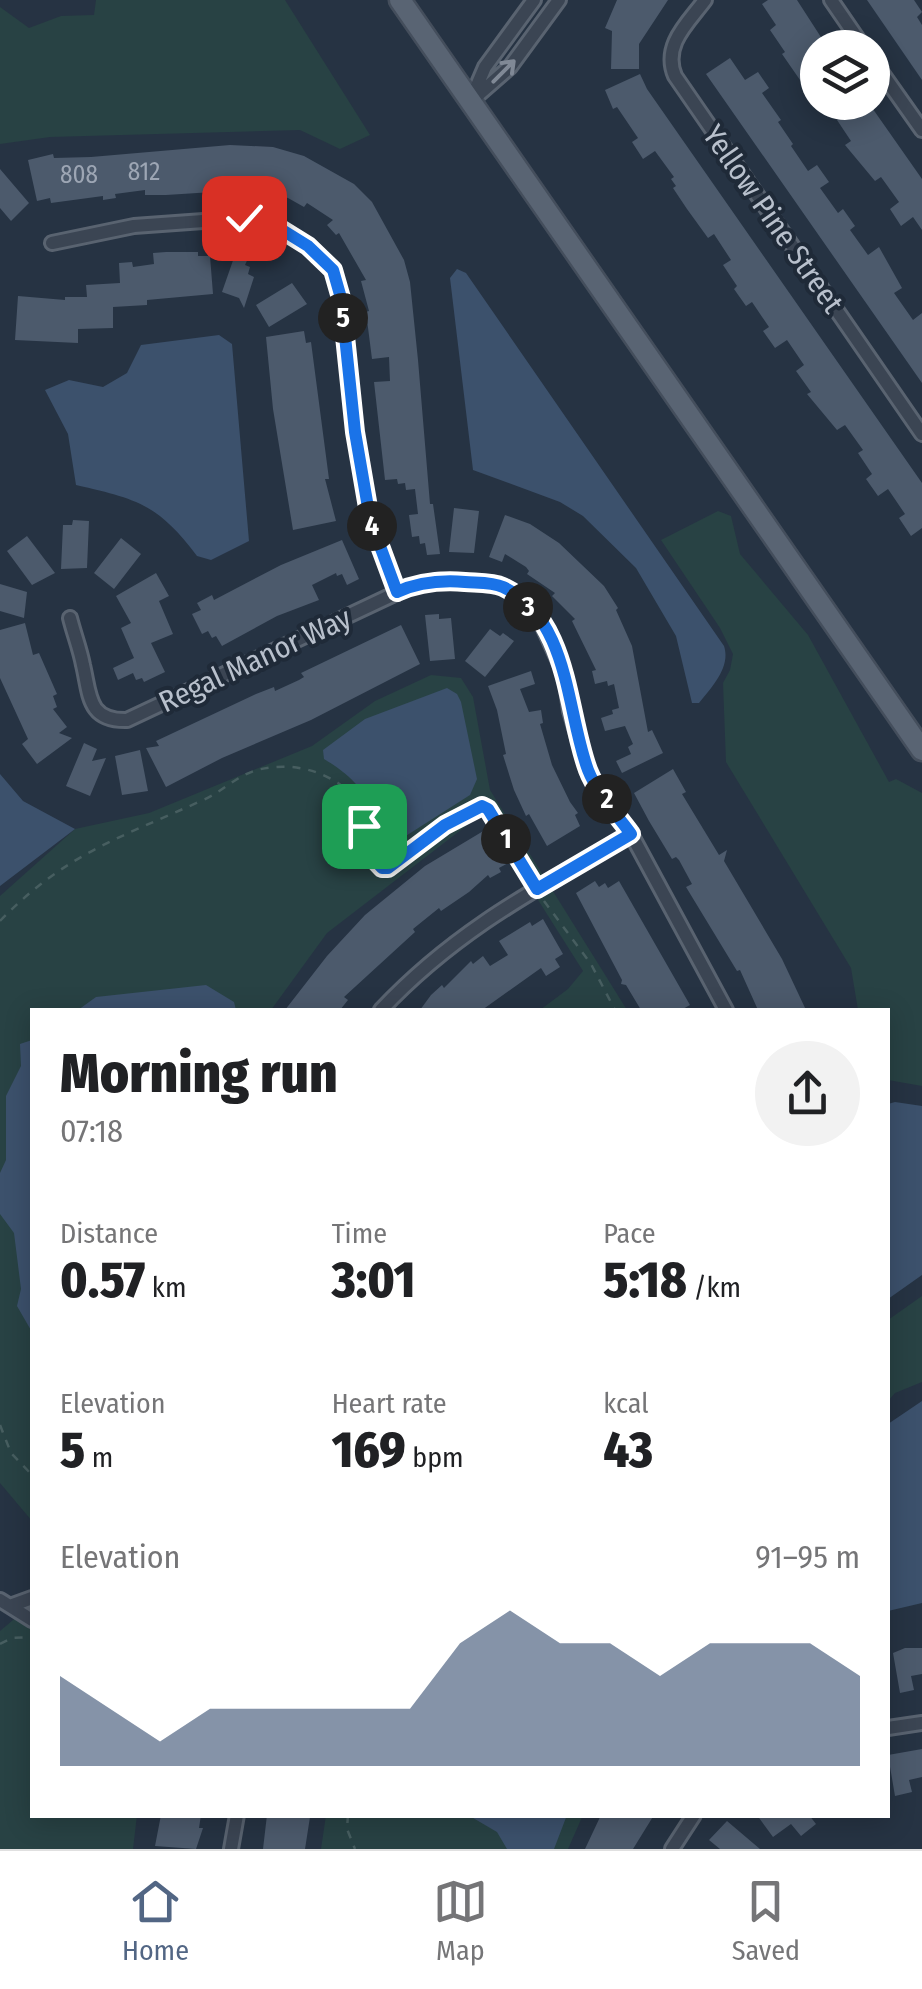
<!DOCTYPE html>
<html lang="en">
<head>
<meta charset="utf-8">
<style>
  body { margin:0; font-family:"Fira Sans Condensed",sans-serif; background:#f2f2f2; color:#202124; height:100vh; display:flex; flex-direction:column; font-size:38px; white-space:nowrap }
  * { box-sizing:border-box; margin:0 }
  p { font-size:32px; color:#757577 }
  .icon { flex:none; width:55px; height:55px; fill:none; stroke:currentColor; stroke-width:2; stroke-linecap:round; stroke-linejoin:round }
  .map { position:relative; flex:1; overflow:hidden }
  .panel { position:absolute; left:30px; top:1008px; width:860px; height:810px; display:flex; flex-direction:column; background:#fff; border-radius:0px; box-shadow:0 5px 25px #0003 }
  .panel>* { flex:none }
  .tools { position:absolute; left:800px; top:30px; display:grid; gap:20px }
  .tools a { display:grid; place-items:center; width:90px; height:90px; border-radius:50%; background:#fff; box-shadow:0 5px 25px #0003; font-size:50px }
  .pin { position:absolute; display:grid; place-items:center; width:85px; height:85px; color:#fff; margin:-42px; border-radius:20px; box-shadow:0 5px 15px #0006 }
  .km { position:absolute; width:50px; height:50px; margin:-25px; border-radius:50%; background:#222; color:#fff; font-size:28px; line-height:50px; text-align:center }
  .round { display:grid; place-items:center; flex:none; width:105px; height:105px; border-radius:52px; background:#f2f2f2 }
  .overview { display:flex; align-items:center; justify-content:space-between; height:170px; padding:0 30px }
  h1 { font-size:55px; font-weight:800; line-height:75px }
  .stats { display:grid; grid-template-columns:repeat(3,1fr); gap:15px; height:170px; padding:10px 30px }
  .stats div { display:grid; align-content:center }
  .stats b { font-size:50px; font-weight:800 }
  .stats small { font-size:28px; font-weight:400 }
  .stats p { font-size:28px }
  .chart { height:280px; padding:20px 30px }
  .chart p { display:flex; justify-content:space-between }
  .chart svg { width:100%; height:180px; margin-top:10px; fill:#526684; opacity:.7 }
  .tabs { display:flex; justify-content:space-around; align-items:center; height:140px; border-top:2px solid #e0e0e0; background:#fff; font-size:28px; color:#757577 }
  .tabs a { display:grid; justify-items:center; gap:5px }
  .tabs .on { color:#526684 }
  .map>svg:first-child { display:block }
  .green { fill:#284244 }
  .water { fill:#3c516c }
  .building { fill:#4c5a6c }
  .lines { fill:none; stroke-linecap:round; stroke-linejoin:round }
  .street-casing { stroke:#596370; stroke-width:18 }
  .primary-casing { stroke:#444e5c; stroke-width:25 }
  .path { stroke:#475e60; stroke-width:2.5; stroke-dasharray:8 8; stroke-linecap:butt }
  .street { stroke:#3b4553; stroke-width:12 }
  .primary { stroke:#596473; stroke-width:20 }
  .oneway { stroke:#808996 }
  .route-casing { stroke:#fff; stroke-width:20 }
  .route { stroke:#1a73e8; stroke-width:12 }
  .labels { text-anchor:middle; stroke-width:8; stroke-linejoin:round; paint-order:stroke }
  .number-label { font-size:25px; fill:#9da6b4 }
  .street-label { font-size:30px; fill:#b8c0cc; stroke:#1f2a38 }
</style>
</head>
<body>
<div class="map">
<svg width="922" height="1849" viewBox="0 0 922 1849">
  <rect width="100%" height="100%" fill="#263343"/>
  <path class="green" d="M96,0H285L370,135L340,149L300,130L50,137L0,144V7L29,28L61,16L94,15Z
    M718,511L731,516L740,554L808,635L889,782L896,779L922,793V1086L888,1080V1010H858L851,968L726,762L723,683L730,670L733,654L720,628L661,540Z
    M431,675L461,678L473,697L490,790L627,1010H540L568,989L583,971L483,813L327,933L271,1010H32V1521L0,1483V896L75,829L149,813L312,746L375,701Z
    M922,1296V1382L895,1393L888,1401V1320Z
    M32,1604V1815H137L133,1849H0V1631Z
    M326,1815H583L568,1849H321Z"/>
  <path class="water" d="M457,269L466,273L724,646C731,667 712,687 699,703H692L676,636L636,568L583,516L560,502L473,470L450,278Z
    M219,335L232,344L249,541L211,560L197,556C158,504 137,499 76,485L68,434L45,390L69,380L103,387L127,373L141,345Z
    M447,688L457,694L461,702L477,779L470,795L401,839L388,855L382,854C372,843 376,837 375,823C373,794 346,772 324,759L323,750L365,719Z
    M0,774L23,801L75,829L0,886Z
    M206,985L234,1002L236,1010H78L96,997Z
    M32,1040V1332L17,1306L21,1289L14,1233L0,1214V1173L6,1160V1096L21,1066L20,1044Z
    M895,1102L922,1106V1275L888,1299V1104Z
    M922,1401V1603L888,1611V1424Z
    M468,1815H567L554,1849H507L497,1832Z"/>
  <path class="building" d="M617,0H668L639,44V69H611L612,31L605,28Z
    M768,0H797L828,48H818V106L782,54L785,52L770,30L776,25L762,4Z
    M867,0H914L922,12L917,17L922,25V80Z
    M730,58L745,80L758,72L769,88L762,93L781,120L778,122L793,144L791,146L808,171L817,165L829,182L820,188L838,213L843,209L855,226L850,230L868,255L879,247L902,288L894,293L913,320L922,313V383L706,74Z
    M640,74L647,89L922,483V528L911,536L899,518L905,514L888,489L878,496L866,479L872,474L858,453L863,450L845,425L837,430L807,394L811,392L796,371L804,365L787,340L775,348L763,331L769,327L752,302L746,306L734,289L737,286L723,265L731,260L714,234L708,238L687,209L673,188L676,186L671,179L674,177L655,151L643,159L632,142L638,138L617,107L613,109L605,90Z
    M833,102H868L922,179V230L913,217L901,226L890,209L899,202L881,177L875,181L845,145L851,141L837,120L842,116Z
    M230,145L273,147L304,156L354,184L372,202L404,260L410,282L418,360L430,504H433L440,554L427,555L425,543L420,544L419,536L412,537L409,515L418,514L415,489L406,490L405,483L398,484L397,479L385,480L374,382L390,381L389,357L372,359L366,312L369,311L361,281L366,280L339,233L336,235L327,225L333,220L307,203L304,207L288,198L244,188L212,187L213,192L166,195H145V190L115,194L116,198L103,200V196L51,203L50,198L37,201L28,160L53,154L54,158L91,157Z
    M0,169L29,203L11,221L0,208Z
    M237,249L250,254L245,265L250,267L248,274L254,277L244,308L239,298L222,292Z
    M166,252H198V256H210L213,294L147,300V305L113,307V328L78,329V343L15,340L18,296L65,300V297H87L86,285L120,283L119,263L132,262L133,267L154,264L153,253Z
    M292,283L307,304L269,327L256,305Z
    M304,331L306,343L311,342L329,479H325L336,521L293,530L273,409L266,337Z
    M454,508L479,511L474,553L449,552Z
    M505,515L530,524L559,543L604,586L618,608L616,610L632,646L648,732L652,730L663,753L622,773L616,761L631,754L628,747L633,744L625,726L605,731L601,718L613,714L612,710L619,708L614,684L608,686L607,681L595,684L592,671L596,670L572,621L575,619L552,596L555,593L527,574L529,571L526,567L505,554L502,562L489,557Z
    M73,520L89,521L87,568L61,569L63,525H72Z
    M27,536L55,573L32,585L7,551Z
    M121,538L141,554L114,589L94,573Z
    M342,540L359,579L347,585L342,574L337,576L336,573L312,585L319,600L277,616L222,646L216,636L212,638L208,631L202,634L192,614L201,610L197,603L212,595L214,600L281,565Z
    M156,573L169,596L159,601L173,634L151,643L165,672L144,682L142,678L136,680L133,673L118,680L113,668L134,658L121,628L131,623L116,596Z
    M0,584L27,592L24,618L0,611Z
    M439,614V619L451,618L455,659L430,661L425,615Z
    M25,623L33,655L39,653L57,694L53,696L57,707L53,709L67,727L59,733L72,738L37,764L22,744L28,739L0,678V630Z
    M401,625L420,664L311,720L222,758L166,787L146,748L159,746L156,741L256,694L274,687L275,691L299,680L304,677L301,673Z
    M490,629L500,636L503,633L514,641L485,677L465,661Z
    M531,671L535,684L520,689L529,712L541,710L543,723L540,724L552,765L570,802L578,813L575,815L580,826L547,846L529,814L526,816L514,790L503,755L506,754L497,710L488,686Z
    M84,743L97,749L92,761L106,758L90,796L66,786Z
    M140,750L148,791L122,795L115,756Z
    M673,769L686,792L682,794L719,855L727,850L724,861L782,959L806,1010H758L740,970L737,971L686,887L692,884L679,860L676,857L672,859L649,821L634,793Z
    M490,827L510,862L499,868L501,872L490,878L488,875L469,892L441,911L439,908L413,929L415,932L344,997L348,1000L340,1010H285L327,956L365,915L425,866Z
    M595,881L599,887L605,883L608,888L619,881L690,1005L681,1010H641L626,985L621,984L622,980L576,893Z
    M543,919L563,954L555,959L560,967L546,976L541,968L482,1010H420L431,995L442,985L444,988L471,961L473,964L483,956L490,966L508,955L499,941L530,922L532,926Z
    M905,1648H922V1674L911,1676L914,1690L900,1693L893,1653Z
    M922,1749V1777L909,1780L912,1792L895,1796L888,1755Z
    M161,1815H201L199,1828H203L196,1849L155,1846Z
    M267,1815L310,1817L305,1849H263Z
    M601,1815H654L633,1849H585Z
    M757,1815H809L816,1824L801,1836L791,1824L773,1837Z
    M727,1821L760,1849H720L709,1840Z"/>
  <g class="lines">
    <defs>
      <path id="street" d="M534,0L485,67L470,102L510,67L559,0
        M705,0C688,23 662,45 675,76L922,434
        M831,0L864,48
        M872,59L922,130
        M52,243L134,226L245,218L279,228L307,246L333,270L341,297L355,431L370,519L397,592
        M70,618C74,634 80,649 83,665C90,694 87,721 127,720L407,588L440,580L502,586L521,600L541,622L565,675L570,711L589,775L631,834L726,1010
        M381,1010C456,930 538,888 631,834
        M0,1600L32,1620
        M10,1606L32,1598
        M888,1728L922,1723
        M231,1849L237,1815
        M672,1849L694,1815"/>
      <path id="primary" d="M400,0L922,750"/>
    </defs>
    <use href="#street" class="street-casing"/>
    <use href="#primary" class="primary-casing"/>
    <path class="path" d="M544,901L591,964L615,1010
      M0,921C66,853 120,838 203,800C222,792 236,776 257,770C285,763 313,767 338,783C371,805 353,850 382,868C400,867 407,853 420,842C437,828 461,812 482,806L488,809L530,877
      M0,1425L11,1453L32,1475
      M0,1644L12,1638L32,1637
      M348,1815L347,1829L355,1849"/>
    <use href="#street" class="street"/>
    <use href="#primary" class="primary"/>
  </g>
  <defs><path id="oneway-shaft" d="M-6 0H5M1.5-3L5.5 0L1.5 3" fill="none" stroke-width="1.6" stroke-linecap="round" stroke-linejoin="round" transform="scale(2.5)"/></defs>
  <use class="oneway" href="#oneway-shaft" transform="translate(504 71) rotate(-45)"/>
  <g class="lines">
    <defs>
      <path id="route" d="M244,218L279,228L308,246L333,270L341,298L355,432L370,519L397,592C419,582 441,580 465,582C477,583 492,582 503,587C570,619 566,711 588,770C597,793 617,815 631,834L537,889L488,809L482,806L445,825L388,868H382L367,852L364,826"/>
    </defs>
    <use href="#route" class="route-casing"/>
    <use href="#route" class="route"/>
  </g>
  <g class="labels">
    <g class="number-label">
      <text x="144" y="180">812</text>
      <text x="79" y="183">808</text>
    </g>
    <g class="street-label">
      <text transform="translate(773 219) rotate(55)" y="10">Yellow Pine Street</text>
      <text transform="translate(255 660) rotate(-25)" y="10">Regal Manor Way</text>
    </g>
  </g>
</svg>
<div class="tools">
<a><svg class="icon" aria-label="layers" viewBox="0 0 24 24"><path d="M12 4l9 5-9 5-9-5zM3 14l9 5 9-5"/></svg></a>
</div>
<div class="pin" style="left:364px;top:826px;background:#1e9e55"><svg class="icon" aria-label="arrive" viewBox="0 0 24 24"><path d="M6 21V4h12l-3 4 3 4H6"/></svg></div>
<div class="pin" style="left:244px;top:218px;background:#d93025"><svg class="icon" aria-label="check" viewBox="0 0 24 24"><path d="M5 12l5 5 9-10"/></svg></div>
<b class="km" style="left:506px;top:839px">1</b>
<b class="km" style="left:607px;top:799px">2</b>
<b class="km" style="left:528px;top:607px">3</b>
<b class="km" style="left:372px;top:526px">4</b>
<b class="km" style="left:343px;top:318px">5</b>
<section class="panel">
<div class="overview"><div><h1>Morning run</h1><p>07:18</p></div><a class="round"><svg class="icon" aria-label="share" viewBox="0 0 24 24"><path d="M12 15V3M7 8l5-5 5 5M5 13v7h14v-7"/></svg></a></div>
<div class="stats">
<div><p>Distance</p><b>0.57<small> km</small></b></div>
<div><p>Time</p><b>3:01</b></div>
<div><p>Pace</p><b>5:18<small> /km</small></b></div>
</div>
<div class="stats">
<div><p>Elevation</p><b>5<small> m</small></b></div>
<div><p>Heart rate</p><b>169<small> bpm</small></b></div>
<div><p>kcal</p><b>43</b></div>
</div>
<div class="chart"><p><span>Elevation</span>91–95 m</p>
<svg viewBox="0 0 160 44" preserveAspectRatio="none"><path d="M0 44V22L10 30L20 38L30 30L40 30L50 30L60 30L70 30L80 14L90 6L100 14L110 14L120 22L130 14L140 14L150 14L160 22V44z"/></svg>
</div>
</section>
</div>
<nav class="tabs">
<a class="on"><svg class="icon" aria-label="home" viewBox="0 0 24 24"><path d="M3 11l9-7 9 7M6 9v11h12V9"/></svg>Home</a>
<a><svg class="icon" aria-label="map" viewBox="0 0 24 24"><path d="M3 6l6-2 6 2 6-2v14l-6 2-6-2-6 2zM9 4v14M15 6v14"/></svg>Map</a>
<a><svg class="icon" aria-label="saved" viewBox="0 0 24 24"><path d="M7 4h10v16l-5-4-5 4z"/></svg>Saved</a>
</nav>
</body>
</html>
